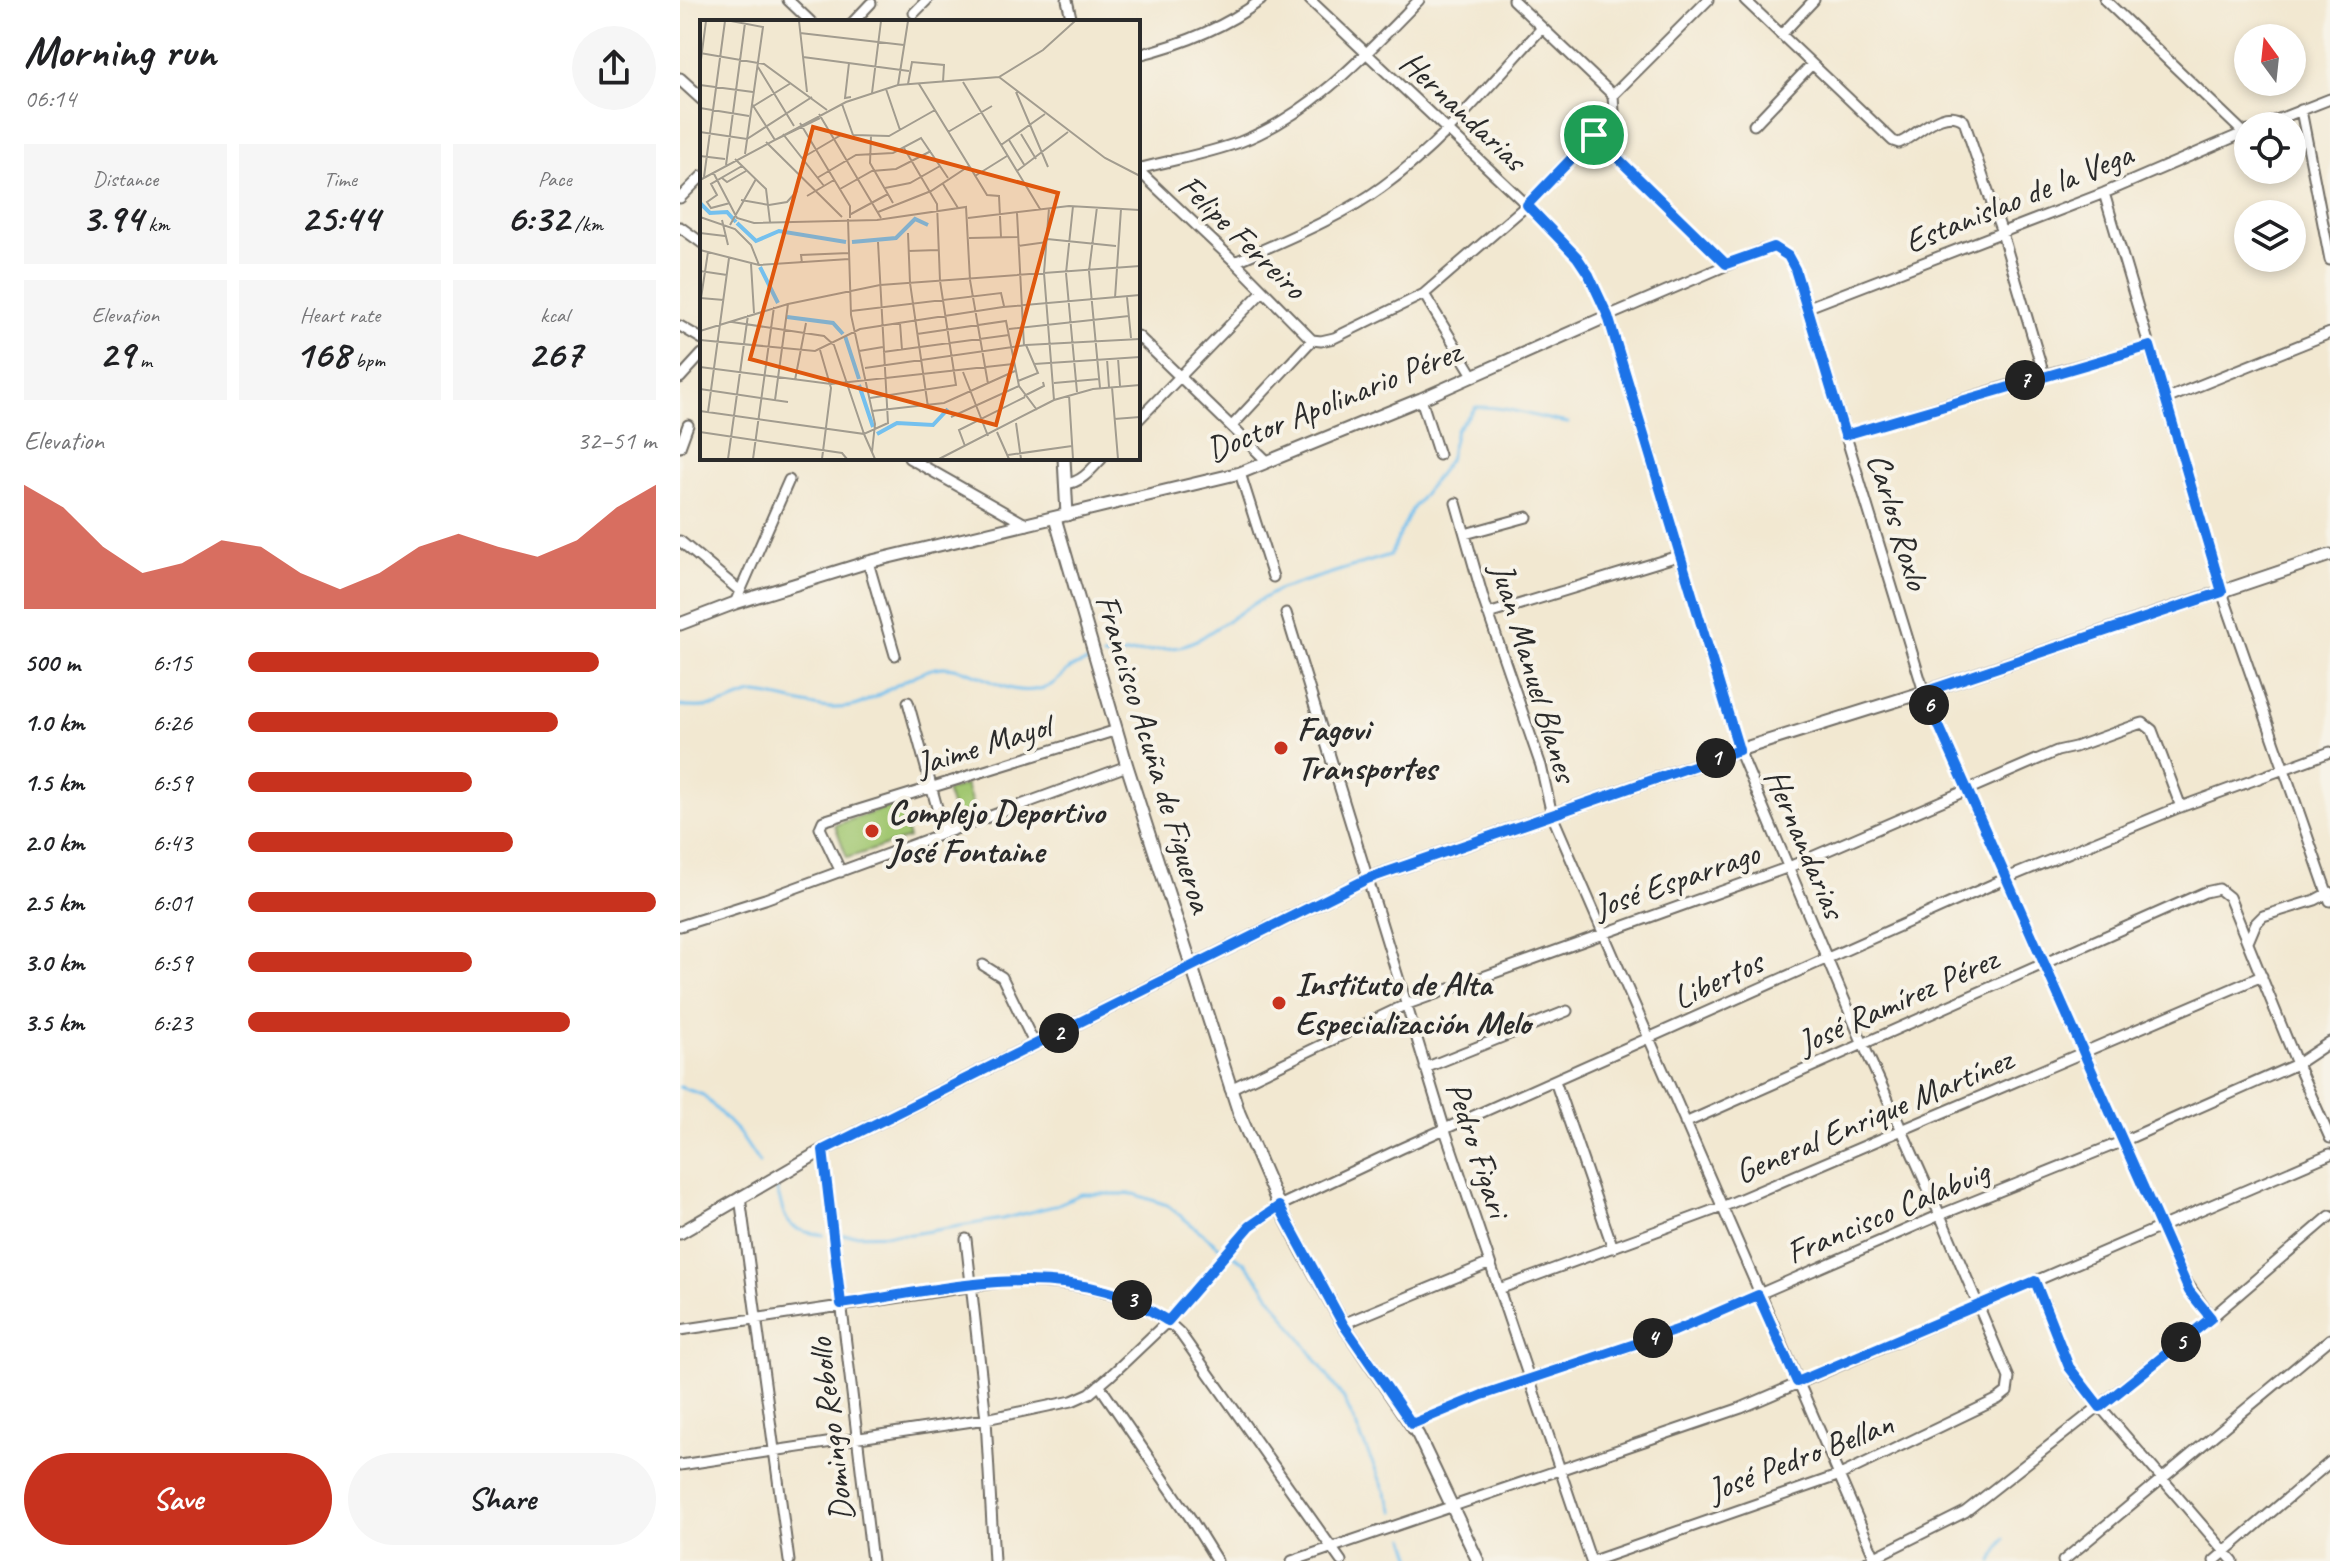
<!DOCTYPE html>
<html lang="en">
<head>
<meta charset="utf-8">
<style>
  body { margin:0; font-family:Caveat,sans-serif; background:#f6f6f6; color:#202124; height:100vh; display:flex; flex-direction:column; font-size:30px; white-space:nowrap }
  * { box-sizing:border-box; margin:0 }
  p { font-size:26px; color:#757577 }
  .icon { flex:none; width:44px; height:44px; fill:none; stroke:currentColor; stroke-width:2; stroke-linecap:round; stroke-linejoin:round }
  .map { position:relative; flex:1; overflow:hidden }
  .side { display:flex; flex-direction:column; background:#fff; width:680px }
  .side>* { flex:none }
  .needle { width:52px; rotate:345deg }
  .tools { position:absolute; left:1554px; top:24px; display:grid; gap:16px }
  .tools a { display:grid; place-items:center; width:72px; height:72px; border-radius:50%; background:#fff; box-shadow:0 4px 12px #0003; font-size:40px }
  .pin { position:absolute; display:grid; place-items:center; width:68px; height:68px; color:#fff; margin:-34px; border:4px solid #fff; border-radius:50%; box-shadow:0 2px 8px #0007 }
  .km { position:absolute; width:40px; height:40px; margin:-20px; border-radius:50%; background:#222; color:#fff; font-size:22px; line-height:40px; text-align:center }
  .round { display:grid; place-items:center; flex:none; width:84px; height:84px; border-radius:42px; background:#f6f6f6 }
  .overview { display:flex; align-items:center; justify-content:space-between; height:136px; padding:0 24px }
  h1 { font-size:44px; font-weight:700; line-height:60px }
  .figures { display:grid; grid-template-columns:repeat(3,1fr); gap:12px; height:136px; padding:8px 24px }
  .figures div { display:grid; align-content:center; border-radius:0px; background:#f6f6f6; text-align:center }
  .figures b { font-size:40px; font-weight:700 }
  .figures small { font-size:22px; font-weight:400 }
  .figures p { font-size:22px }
  .chart { height:224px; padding:16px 24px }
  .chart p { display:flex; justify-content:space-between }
  .chart svg { width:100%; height:144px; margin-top:8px; fill:#c8321e; opacity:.7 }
  .button { display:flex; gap:16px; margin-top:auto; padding:16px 24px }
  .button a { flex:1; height:92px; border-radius:48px; background:#c8321e; color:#fff; font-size:32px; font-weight:700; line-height:92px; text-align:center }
  .button a+a { background:#f6f6f6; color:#202124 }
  ul { padding:0 24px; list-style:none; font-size:26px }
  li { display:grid; grid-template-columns:128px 96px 1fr; align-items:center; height:60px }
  li i { height:20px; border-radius:10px; background:#c8321e }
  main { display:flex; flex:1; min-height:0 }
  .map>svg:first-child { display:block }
  .green { fill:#a2c771; stroke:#66794e; stroke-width:2 }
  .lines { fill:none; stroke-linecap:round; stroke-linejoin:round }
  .stream { stroke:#74c0ee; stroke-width:3 }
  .minor-casing { stroke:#716d65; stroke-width:13 }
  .tertiary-casing { stroke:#716d65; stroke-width:15 }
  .minor { stroke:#fff; stroke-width:9 }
  .tertiary { stroke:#fff; stroke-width:11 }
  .route-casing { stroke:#fff; stroke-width:16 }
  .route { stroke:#1a73e8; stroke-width:10 }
  .poi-dot { fill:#c8321e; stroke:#f7f3e8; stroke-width:3 }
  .labels { text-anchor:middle; stroke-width:8; stroke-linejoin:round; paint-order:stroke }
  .street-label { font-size:34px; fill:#2b2b2b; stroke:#f7f3e8 }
  .poi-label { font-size:34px; font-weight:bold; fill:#2b2b2b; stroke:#f7f3e8; text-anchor:start }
  .inset-river { fill:none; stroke:#74c0ee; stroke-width:4 }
  .inset-road { fill:none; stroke:#a29c8f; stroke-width:2 }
  .view { fill:#df570e; fill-opacity:0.15; stroke:#df570e; stroke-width:4 }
  .inset-edge { fill:none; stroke:#2b2b2b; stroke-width:4 }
</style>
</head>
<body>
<main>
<section class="side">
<div class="overview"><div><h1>Morning run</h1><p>06:14</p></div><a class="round"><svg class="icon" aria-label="share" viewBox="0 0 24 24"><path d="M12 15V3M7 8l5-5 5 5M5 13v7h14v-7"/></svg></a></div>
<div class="figures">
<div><p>Distance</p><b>3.94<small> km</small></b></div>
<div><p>Time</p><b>25:44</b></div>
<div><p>Pace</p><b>6:32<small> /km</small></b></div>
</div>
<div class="figures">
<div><p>Elevation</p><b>29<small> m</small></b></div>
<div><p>Heart rate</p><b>168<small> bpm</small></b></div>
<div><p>kcal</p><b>267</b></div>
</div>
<div class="chart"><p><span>Elevation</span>32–51 m</p>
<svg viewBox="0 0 160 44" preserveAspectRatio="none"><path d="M0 44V6L10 13L20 25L30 33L40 30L50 23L60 25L70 33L80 38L90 33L100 25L110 21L120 25L130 28L140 23L150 13L160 6V44z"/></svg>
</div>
<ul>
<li><b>500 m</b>6:15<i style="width:86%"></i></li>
<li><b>1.0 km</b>6:26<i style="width:76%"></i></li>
<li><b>1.5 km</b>6:59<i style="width:55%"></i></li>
<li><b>2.0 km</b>6:43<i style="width:65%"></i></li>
<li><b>2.5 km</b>6:01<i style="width:100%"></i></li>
<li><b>3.0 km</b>6:59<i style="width:55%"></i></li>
<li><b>3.5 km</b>6:23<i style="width:79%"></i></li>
</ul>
<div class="button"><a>Save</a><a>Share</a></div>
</section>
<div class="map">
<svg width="1650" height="1561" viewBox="0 0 1650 1561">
  <rect width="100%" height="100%" fill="#f7f3e8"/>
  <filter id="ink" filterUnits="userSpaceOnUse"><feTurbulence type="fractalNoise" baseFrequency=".0125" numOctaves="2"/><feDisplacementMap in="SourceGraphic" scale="16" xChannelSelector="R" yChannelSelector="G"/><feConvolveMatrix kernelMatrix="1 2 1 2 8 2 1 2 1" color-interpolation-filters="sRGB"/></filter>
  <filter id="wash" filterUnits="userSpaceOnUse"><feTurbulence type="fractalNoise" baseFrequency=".006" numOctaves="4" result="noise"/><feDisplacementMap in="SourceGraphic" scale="32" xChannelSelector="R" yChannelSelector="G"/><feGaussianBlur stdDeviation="1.8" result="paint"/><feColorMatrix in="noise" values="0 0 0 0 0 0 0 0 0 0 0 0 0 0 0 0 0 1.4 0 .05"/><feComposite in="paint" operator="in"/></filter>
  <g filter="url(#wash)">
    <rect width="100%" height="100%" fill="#f2e8d1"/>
    <path class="green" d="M286,785L294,810L275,817L266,791Z
      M218,804L229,838L167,858L155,825Z"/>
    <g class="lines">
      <path class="stream" d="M423,657L500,647L521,638L573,604L600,589L710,555L731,511L769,460L776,430L796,407C828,406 856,418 888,423
        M0,706C15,708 28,708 43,704C54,702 66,693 77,694C108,697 143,714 174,706C200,698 240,667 263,667C302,667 326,703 369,686C378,682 384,672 393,667C398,665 404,663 410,661
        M0,1087L23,1095L59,1133L79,1163
        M96,1187C107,1222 103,1230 143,1235
        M160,1235L232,1234L322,1219L374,1206L401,1194H454L487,1205L542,1249
        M551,1254L565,1263L578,1279L664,1399L714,1511
        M726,1538L734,1561
        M1312,1561L1324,1539"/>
    </g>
  </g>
  <g filter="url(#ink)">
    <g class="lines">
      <defs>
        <path id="minor" d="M108,0L131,22
          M387,0L392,22
          M630,0L847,205L897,257L909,275L928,316L1059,750L1183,1044L1260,1215L1329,1378L1327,1392L1318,1399L1160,1475L913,1561
          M833,0L933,95
          M1065,0L1213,141L1219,143L1225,140C1242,130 1266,106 1284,121L1322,233L1364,375
          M1425,0L1564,133
          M234,13L247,0
          M173,22L191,3
          M1101,35L1134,0
          M458,55C504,44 544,28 581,0
          M933,95L1028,0
          M1621,110L1650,260
          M1074,125L1132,64
          M1581,126L1650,99
          M914,135L1046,264
          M458,169C492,160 527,154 560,142C632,114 687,53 739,0
          M458,170L555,262L632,340
          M1424,193L1542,592L1650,901
          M0,198L22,176
          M0,227L22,243
          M555,262C604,240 658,219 702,187C763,143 811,83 862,28
          M744,294L793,375
          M1126,308L1424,193L1568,131
          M928,316L1082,250L1094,247L1108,256L1115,269L1244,692L1503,1277L1531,1318
          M0,326L22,339
          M458,336L588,462
          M632,340L641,341L654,338L744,294L847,205L934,112L933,95
          M0,378L22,354
          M741,399L759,455
          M1486,399L1650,333
          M458,420L583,291
          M552,426L632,340
          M1165,435L1364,375L1470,346
          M0,447L8,425
          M229,458L347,525
          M560,473L593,577
          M386,484C402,482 411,470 422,458
          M776,503L804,601L861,766L872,815L1195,1558
          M785,534L847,517
          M0,541L60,591
          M188,562L215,655
          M55,603L109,480
          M606,613L765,1130L911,1561
          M808,614L998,556
          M228,702L264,833
          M161,872L140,828L143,821L437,730
          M0,926L85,899L447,766
          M1568,942L1576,923L1583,916L1635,900L1650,892
          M303,965L322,977L355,1045
          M745,1068L887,1011
          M875,1081L933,1248
          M550,1089L725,1005L1109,867L1377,751L1395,747L1456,725L1463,723L1472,730L1501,807
          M1005,1123L1525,892L1539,889L1549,897L1617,1064L1650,1138
          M143,1150L192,1561
          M60,1197L109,1561
          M286,1239L306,1419L314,1561
          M1355,1281L1389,1367L1398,1381L1553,1561
          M819,1289L1042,1207L1582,976
          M663,1324L810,1263
          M0,1330L328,1281C389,1282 455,1288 500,1333L661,1561
          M419,1385L511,1519L537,1561
          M732,1424L802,1395L997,1330L1260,1215L1441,1142L1617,1064L1650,1042
          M0,1465L306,1419L392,1401L410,1393L430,1376L488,1321L570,1226L599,1206L722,1148L1327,878L1495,809L1650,752
          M612,1561L1061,1408L1650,1154
          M1187,1561L1285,1512L1531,1318L1650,1216
          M1383,1561L1650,1339
          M1534,1561L1650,1462"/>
        <path id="tertiary" d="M0,79L22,99
          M384,458L387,515
          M375,518L447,766L559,1113L599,1206L623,1252L663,1324L738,1435L798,1561
          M0,624L55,603L188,562L560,473L741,399L928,316
          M0,1233L143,1150L687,879L1059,750L1244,692L1650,555"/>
      </defs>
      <use href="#minor" class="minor-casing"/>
      <use href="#tertiary" class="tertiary-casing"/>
      <use href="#minor" class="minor"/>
      <use href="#tertiary" class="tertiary"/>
    </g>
  </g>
  <g class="lines" filter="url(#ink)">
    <defs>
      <path id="route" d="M914,135L1046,264L1094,247L1108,256L1115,269L1165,435L1470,346L1542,592L1244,692L1503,1277L1509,1291L1531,1318L1420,1407L1389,1367L1355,1281L1117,1382L1078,1295L997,1330L802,1395L732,1424L663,1324L599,1206L570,1226L488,1321C468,1309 449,1297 426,1291C340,1267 247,1292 161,1304L143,1150L687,879L1059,750L928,316L909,275L897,257L847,205Z"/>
    </defs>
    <use href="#route" class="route-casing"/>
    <use href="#route" class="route"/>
  </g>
  <g class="poi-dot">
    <circle cx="601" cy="748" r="8"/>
    <circle cx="192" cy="831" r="8"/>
    <circle cx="599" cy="1003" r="8"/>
  </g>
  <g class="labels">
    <g class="street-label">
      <text transform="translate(784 110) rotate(43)" y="12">Hernandarias</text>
      <text transform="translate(1338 197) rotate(-22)" y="12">Estanislao de la Vega</text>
      <text transform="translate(563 236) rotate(44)" y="12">Felipe Ferreiro</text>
      <text transform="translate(653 400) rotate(-22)" y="12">Doctor Apolinario Pérez</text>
      <text transform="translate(1219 521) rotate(73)" y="12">Carlos Roxlo</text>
      <text transform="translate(855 672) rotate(73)" y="12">Juan Manuel Blanes</text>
      <text transform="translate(303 744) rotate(-17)" y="12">Jaime Mayol</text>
      <text transform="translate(475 753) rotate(73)" y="12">Francisco Acuña de Figueroa</text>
      <text transform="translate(1126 843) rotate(67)" y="12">Hernandarias</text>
      <text transform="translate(996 879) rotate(-19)" y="12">José Esparrago</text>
      <text transform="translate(1037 979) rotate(-25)" y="12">Libertos</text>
      <text transform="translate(1217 1000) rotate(-24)" y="12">José Ramírez Pérez</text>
      <text transform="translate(1193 1115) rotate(-23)" y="12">General Enrique Martínez</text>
      <text transform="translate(799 1149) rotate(72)" y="12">Pedro Figari</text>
      <text transform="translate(1207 1211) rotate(-23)" y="12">Francisco Calabuig</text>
      <text transform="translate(150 1430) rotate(-97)" y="12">Domingo Rebollo</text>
      <text transform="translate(1120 1456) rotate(-21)" y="12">José Pedro Bellan</text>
    </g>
    <g class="poi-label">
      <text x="617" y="740">Fagovi<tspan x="617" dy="39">Transportes</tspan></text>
      <text x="208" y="823">Complejo Deportivo<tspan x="208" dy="39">José Fontaine</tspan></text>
      <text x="615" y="995">Instituto de Alta<tspan x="615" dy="39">Especialización Melo</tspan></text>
    </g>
  </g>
  <g transform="translate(20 20)">
    <rect width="440" height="440" fill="#f2e8d1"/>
    <path class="inset-river" d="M0,183L10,193L27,192L36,202M37,203L56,221L79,211L146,222M152,222L196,218L215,199L228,205M60,247L78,283M87,297L133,303L143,314M145,316L159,359M159,365L173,407M177,414L197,403L233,405L248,389"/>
    <path class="inset-road" d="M31,1L63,7L45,134M99,1L107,72M100,13L204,25M0,33L64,44L127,90M103,37L209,51M149,43L145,78L151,77M0,47L6,1M58,47L94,106M299,57L405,138L440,156M263,62L340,189M208,64L212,42L244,45L243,62M219,64L287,175L299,176L301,217M0,65L53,72M198,65L208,1M186,69L200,110M316,72L348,147M172,73L181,1M52,84L75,120L120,98M142,84L153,115M52,87L91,63M0,88L49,96M119,94L181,198M100,103L150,186V198M0,112L47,119L112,77M248,112L292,86M83,114L124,166M321,114L336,139M153,115L189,116L235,90M171,116L170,143L193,183M309,120L325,146M66,122L142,197M301,125L345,94M0,136L25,139M102,138L141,115M35,139L66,169L70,202M26,145L45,3M317,151L368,112M13,152L37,198L54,203L177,200L266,187L270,260L288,364M275,156L307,136M4,157L25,1M22,158L27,162L46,151M117,158L156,135L193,133L221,118L248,158M0,160L146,82L198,65L299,57L343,30L375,1M243,164L258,188M185,168L210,163L240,146M140,169L172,151L196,149L231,131M107,176L134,160M41,180L69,185L87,182L97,171M30,183L11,188L7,182L17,175L11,164L42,146M373,186L366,253L377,372M397,187L389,251L400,368M349,188L344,253L354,380M178,192L231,171L269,146M317,193L324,326M151,194L188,174M0,197L35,209L51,225L59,245M268,198L369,186L440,190M148,199L151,295L175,404L172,432M22,200L28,225M30,205L56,159M0,213L25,216M208,213L210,263L228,387M269,218L318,217M347,219L416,226M318,226L347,222M0,230L59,245L149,239M208,231L238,230M102,243L101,235L149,233M51,244L54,293M0,251L27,255M427,277L431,318M0,278L24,280M1,278L8,232M415,278L421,189M151,291L301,273L304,286M32,302L124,316L134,325L164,414L188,403L178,222M200,303L202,330M309,309L429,296M0,311L88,284L180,265L440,246M217,314L306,301L319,366L337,390M0,320L115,331L160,309L303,287L440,275M120,330L131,368L122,439M159,331L183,327M183,332L309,315M418,338L420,366M407,339L409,367M334,344L440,337M0,347L131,364L313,344M165,348L326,325L440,319M263,352L288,416M95,360L106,303M318,361L338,353L326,325M354,363L399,359M412,367L418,439M0,369L88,382M369,375L373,439M324,376L344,366L343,362M170,378L256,365L240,261L237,184L204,128M75,380L88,284M0,391L164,414L175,439M172,391L244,383L315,351M8,392L29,238M251,397L319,366M414,399L440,397M316,403L321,439M0,412L142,433L147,439M297,412L309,439M265,426L259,410L325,377M308,435L372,426M28,439L48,295M53,439L74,287M239,439L354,380L393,369L440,365"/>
    <path class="view" d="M113,107L358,173L296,405L50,339Z"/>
    <rect width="440" height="440" class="inset-edge"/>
  </g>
</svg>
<div class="tools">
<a><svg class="needle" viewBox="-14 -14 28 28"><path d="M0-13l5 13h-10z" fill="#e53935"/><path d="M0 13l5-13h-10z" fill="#757577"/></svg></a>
<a><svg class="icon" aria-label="locate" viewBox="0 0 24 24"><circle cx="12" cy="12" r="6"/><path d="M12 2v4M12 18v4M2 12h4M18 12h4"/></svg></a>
<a><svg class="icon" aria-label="layers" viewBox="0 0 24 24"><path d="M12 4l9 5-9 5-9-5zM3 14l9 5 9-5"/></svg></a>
</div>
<div class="pin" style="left:914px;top:135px;background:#1e9e55"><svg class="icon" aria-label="arrive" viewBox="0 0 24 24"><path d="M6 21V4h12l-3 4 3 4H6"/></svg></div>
<b class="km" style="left:1036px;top:758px">1</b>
<b class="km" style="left:379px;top:1033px">2</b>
<b class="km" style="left:452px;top:1300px">3</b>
<b class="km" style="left:973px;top:1338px">4</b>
<b class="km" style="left:1501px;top:1342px">5</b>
<b class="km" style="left:1249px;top:705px">6</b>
<b class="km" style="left:1345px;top:380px">7</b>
</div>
</main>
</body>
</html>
